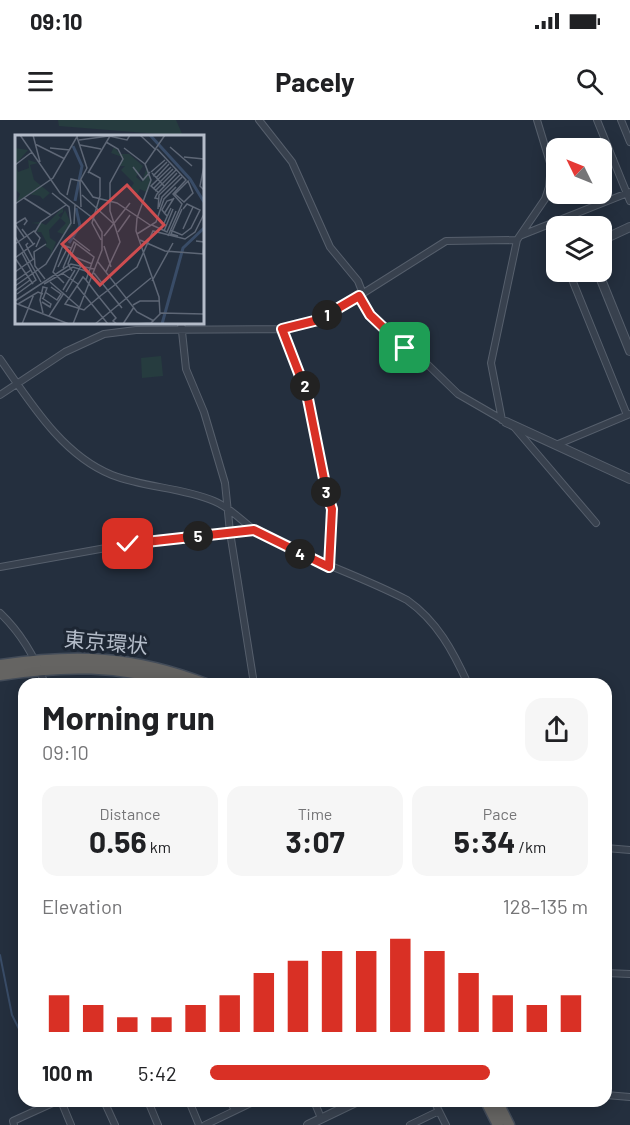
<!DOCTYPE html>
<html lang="en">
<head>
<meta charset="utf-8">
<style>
  body { margin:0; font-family:Barlow,"Noto Sans JP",sans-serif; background:#f6f6f6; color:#202124; height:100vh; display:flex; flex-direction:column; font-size:22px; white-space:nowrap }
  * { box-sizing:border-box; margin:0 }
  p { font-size:20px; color:#757577 }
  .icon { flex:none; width:33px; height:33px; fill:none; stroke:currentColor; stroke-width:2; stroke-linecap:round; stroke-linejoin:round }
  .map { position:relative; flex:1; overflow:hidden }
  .sheet { position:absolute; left:18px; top:558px; width:594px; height:429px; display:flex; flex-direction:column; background:#fff; border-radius:18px; box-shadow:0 3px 15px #0003 }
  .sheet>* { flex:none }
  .needle { width:39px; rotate:313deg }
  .fabs { position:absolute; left:546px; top:18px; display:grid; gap:12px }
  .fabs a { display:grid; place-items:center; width:66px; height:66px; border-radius:12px; background:#fff; box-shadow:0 3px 15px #0003; font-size:30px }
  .pin { position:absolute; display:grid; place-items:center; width:51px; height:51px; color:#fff; margin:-26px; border-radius:12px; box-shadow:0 3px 9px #0006 }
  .km { position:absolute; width:30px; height:30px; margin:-15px; border-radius:50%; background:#222; color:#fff; font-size:16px; line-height:30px; text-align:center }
  .round { display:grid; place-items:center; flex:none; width:63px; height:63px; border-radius:18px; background:#f6f6f6 }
  .headline { display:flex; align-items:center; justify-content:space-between; height:102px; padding:0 24px }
  h1 { font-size:33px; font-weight:700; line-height:45px }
  .metrics { display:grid; grid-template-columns:repeat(3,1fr); gap:9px; height:102px; padding:6px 24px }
  .metrics div { display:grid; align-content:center; border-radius:15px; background:#f6f6f6; text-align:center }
  .metrics b { font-size:30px; font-weight:700 }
  .metrics small { font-size:16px; font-weight:400 }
  .metrics p { font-size:16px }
  .chart { height:168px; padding:12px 24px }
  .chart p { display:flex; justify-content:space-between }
  .chart svg { width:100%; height:108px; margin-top:6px; stroke:#d93025; stroke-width:6 }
  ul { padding:0 24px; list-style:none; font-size:20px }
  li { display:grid; grid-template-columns:96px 72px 1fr; align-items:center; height:45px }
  li i { height:15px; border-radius:8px; background:#d93025 }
  .status { display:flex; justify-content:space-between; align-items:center; height:42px; padding:0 30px; background:#fff; direction:ltr }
  .status svg { height:16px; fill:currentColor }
  header { display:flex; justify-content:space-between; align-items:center; height:78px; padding:0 24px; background:#fff; font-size:27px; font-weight:700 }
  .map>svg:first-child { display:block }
  .green { fill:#263c3f }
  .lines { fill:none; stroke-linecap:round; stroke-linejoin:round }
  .stream { stroke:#394c67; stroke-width:2 }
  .minor-casing { stroke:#565f6c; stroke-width:8 }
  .tertiary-casing { stroke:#565f6c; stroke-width:10 }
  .trunk-casing { stroke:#434c59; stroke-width:13 }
  .minor { stroke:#38414e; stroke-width:6 }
  .tertiary { stroke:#38414e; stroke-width:8 }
  .trunk { stroke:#656462; stroke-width:10 }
  .route-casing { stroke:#fff; stroke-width:12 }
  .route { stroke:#d93025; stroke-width:8 }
  .labels { text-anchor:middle; stroke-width:6; stroke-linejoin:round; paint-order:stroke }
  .street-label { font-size:21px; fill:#b4bcc9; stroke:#1d2633 }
  .inset-river { fill:none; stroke:#394c67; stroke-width:3 }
  .inset-road { fill:none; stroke:#5e6776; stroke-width:1.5 }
  .view { fill:#ce4d50; fill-opacity:0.15; stroke:#ce4d50; stroke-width:3 }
  .inset-edge { fill:none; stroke:#b4bcc9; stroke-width:3 }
</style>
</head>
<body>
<div class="status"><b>09:10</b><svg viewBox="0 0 49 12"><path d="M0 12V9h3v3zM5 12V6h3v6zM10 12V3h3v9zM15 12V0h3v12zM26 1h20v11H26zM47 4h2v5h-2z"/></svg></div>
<header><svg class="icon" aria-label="menu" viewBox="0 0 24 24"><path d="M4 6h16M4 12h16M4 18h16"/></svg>Pacely<svg class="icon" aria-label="search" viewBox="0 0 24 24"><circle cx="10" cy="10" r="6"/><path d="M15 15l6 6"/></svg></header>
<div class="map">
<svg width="630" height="1005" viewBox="0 0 630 1005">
  <rect width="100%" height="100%" fill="#242f3e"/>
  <path class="green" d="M58,0H176L183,16L59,6Z
    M161,236L163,256L142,258L141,238Z"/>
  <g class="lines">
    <path class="stream" d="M0,835L12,895L24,919"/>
    <defs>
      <path id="minor" d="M259,0L292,42L330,127L358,161L363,174
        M597,0L630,81
        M621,0L630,22
        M602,44L613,39
        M551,104L556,118
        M522,115L630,72
        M569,152L627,295
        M359,176L370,195L405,228L425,242L458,274L503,300
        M181,202L186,249L204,292L225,363L230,412L254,564
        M282,209L307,274L327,374L332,389L329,447
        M0,239C30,282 62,335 112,355C145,368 181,367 214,381C234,389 246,407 265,417C311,440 361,456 407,480C437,501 453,531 468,564
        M0,275L65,232L104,214L136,210L282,209L318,200L335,191L446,121L517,120
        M502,300L491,243L517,120L545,79L549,67L551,46L537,0
        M515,308L596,403
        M556,325L630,294
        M0,447L128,424L254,410
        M0,493C21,513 35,537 45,564
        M606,728L630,730
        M606,853L630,854
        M606,975L630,977
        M61,981L71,1005
        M104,981L115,1005
        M148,981L158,1005
        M189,981L199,1005
        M230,981L235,990
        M314,981L321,998
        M434,981L446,1005
        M14,1005L13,1001L57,981
        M205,1005L255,981
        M410,1005L439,991"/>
      <path id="tertiary" d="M602,120L630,107
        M598,152L630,231
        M506,302L630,359
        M308,1005L358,981"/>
      <path id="trunk" d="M0,545C76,534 134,536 206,564
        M0,555C66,545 117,545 181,564
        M486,981L498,1005
        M497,981L509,1005"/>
    </defs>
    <use href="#minor" class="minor-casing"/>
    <use href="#tertiary" class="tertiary-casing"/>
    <use href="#trunk" class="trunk-casing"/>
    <use href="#minor" class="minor"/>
    <use href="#tertiary" class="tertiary"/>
    <use href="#trunk" class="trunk"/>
  </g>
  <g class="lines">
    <defs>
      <path id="route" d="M128,424L254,410L329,447L332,389L327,374L307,274L282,209L318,200L359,176L370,195L405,228"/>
    </defs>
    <use href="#route" class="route-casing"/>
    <use href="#route" class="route"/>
  </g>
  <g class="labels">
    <g class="street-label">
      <text transform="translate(106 523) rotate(5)" y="7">東京環状</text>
    </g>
  </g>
  <g transform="translate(15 15)">
    <rect width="189" height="189" fill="#242f3e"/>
    <path d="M99,12L105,19H114L128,31L121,42L127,47L132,32L137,47L131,57L125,54L121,62L115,54L119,48L106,35L110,31H105L107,22L96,18ZM0,13L13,15L1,29L3,37L14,33L13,25L23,28L15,30L19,45L35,58L28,64L31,68L25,61L14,59L1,68L5,59L0,54ZM48,72V77L43,80L46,83L50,75L57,91L48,99L42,97L51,88L45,83L34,95L35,103L41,107L35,122L36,115L29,110L32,108L26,97H22L25,89L16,88L24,87L31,90Z" fill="#263c3f"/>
    <path class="inset-river" d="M135,0L175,44L189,67M58,11L67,31L60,66M54,108L65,91L61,73M147,189L168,113L189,93"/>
    <path class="inset-road" d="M5,0L45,58L79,84L87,97V115L58,189M18,0L25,27M125,0L141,15M62,2L72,33L65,46L66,72M64,5L94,1L112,5L115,0M91,7L103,14L108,24L95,48V76L105,107L91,137M20,9L50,24M65,10L86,14M155,12L177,31M35,13L55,15M109,13L130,29M142,14L171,45L158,59L167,69L153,101M169,22L189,24M0,30L17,17M189,31L185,51L189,55M118,32L128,45L135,37M74,37L85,43V61L77,88L86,105M136,37L150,25M73,38L95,1M137,38L150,52M138,41L152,27M141,43L154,29M66,45L78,62L102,68L135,90M173,46L178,58L169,67L160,59ZM138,54L158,34M140,56L162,34M143,57L136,51L156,32M52,60L56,44L65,46M67,60L100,90M9,63L36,80M144,64L140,63L142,59L162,38M0,69L38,43L63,0M144,72L147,62L167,42M143,74L144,60L165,40M149,79L159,63M152,81L147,75L152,66L158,64M122,83L121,96L144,162L145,179M122,83L136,45L130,29L150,0M59,89L60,70M137,90L152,97L161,76M7,94L19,110M168,94L178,72M146,95L156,73M155,95L167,100L176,93L185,75L172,69L168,74M149,96L158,74M20,97L26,87L51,70M103,97L115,80M122,99L141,87L149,64L161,52M0,101L26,147M89,101L115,68M163,101L156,99L167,74M9,102L0,89L10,83L12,86L9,90M58,103L75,116M125,105L150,116L189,119M181,106L189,107L188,119M13,108L11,110L18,124M0,109L19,96L25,103L21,112M89,111L96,132M55,120L77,129M0,123L18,149M0,123L20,108M83,127L122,177L139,186M43,132L53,112M48,133L59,107L79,122L71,145M57,136L53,129L61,109M0,137L20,123M47,138L63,149M79,138L107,173M30,144L20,131L19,117L31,109M0,146L16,135M137,146L158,108M35,147L64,172M49,148L38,137L48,110L56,113M29,149L58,132L74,137M0,151L31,129L56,88L54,72L37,58M62,151L93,189M48,155L60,135M0,156L15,145M30,157L42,165L46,159L36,152M51,157L66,131M2,159L21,145L7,118M27,163L36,169L35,172L27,167M0,166L56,129L79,134M0,168L54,189M3,169L23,157L28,159M118,170L125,166H144M28,178L25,165L28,152L32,153L28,164M34,181L49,158M7,189L19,159M80,189L136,143M102,189L98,186L101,183L88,167L84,162L71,145L68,142L50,169L69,175L71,173L84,162L101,149L118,135L122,132L138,96L170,104L180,97L189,79M108,189L119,172M119,189L136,188L146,178L189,179"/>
    <path class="view" d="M112,50L149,90L85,150L47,109Z"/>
    <rect width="189" height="189" class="inset-edge"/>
  </g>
</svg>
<div class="fabs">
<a><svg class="needle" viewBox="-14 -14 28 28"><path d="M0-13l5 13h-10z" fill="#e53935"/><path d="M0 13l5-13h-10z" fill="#757577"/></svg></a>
<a><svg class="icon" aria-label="layers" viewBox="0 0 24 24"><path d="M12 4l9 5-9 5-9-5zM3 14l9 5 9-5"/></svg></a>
</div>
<div class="pin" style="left:405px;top:228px;background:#1e9e55"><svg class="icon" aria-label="arrive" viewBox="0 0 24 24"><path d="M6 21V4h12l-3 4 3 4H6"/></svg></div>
<div class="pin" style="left:128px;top:424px;background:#d93025"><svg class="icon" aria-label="check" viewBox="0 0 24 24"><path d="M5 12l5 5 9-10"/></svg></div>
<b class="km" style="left:327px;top:195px">1</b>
<b class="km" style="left:305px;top:266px">2</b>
<b class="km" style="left:326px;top:372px">3</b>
<b class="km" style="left:300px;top:434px">4</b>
<b class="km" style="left:198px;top:416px">5</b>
<section class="sheet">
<div class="headline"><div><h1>Morning run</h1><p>09:10</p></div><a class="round"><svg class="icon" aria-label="share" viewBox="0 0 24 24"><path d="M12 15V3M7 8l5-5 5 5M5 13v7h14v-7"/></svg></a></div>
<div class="metrics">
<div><p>Distance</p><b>0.56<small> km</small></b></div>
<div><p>Time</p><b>3:07</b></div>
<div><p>Pace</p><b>5:34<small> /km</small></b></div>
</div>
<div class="chart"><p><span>Elevation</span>128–135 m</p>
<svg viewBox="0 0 160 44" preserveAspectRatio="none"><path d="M5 44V29M15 44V33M25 44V38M35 44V38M45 44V33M55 44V29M65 44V20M75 44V15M85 44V11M95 44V11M105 44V6M115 44V11M125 44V20M135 44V29M145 44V33M155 44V29"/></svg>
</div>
<ul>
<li><b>100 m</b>5:42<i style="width:74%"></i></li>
</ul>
</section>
</div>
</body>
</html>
